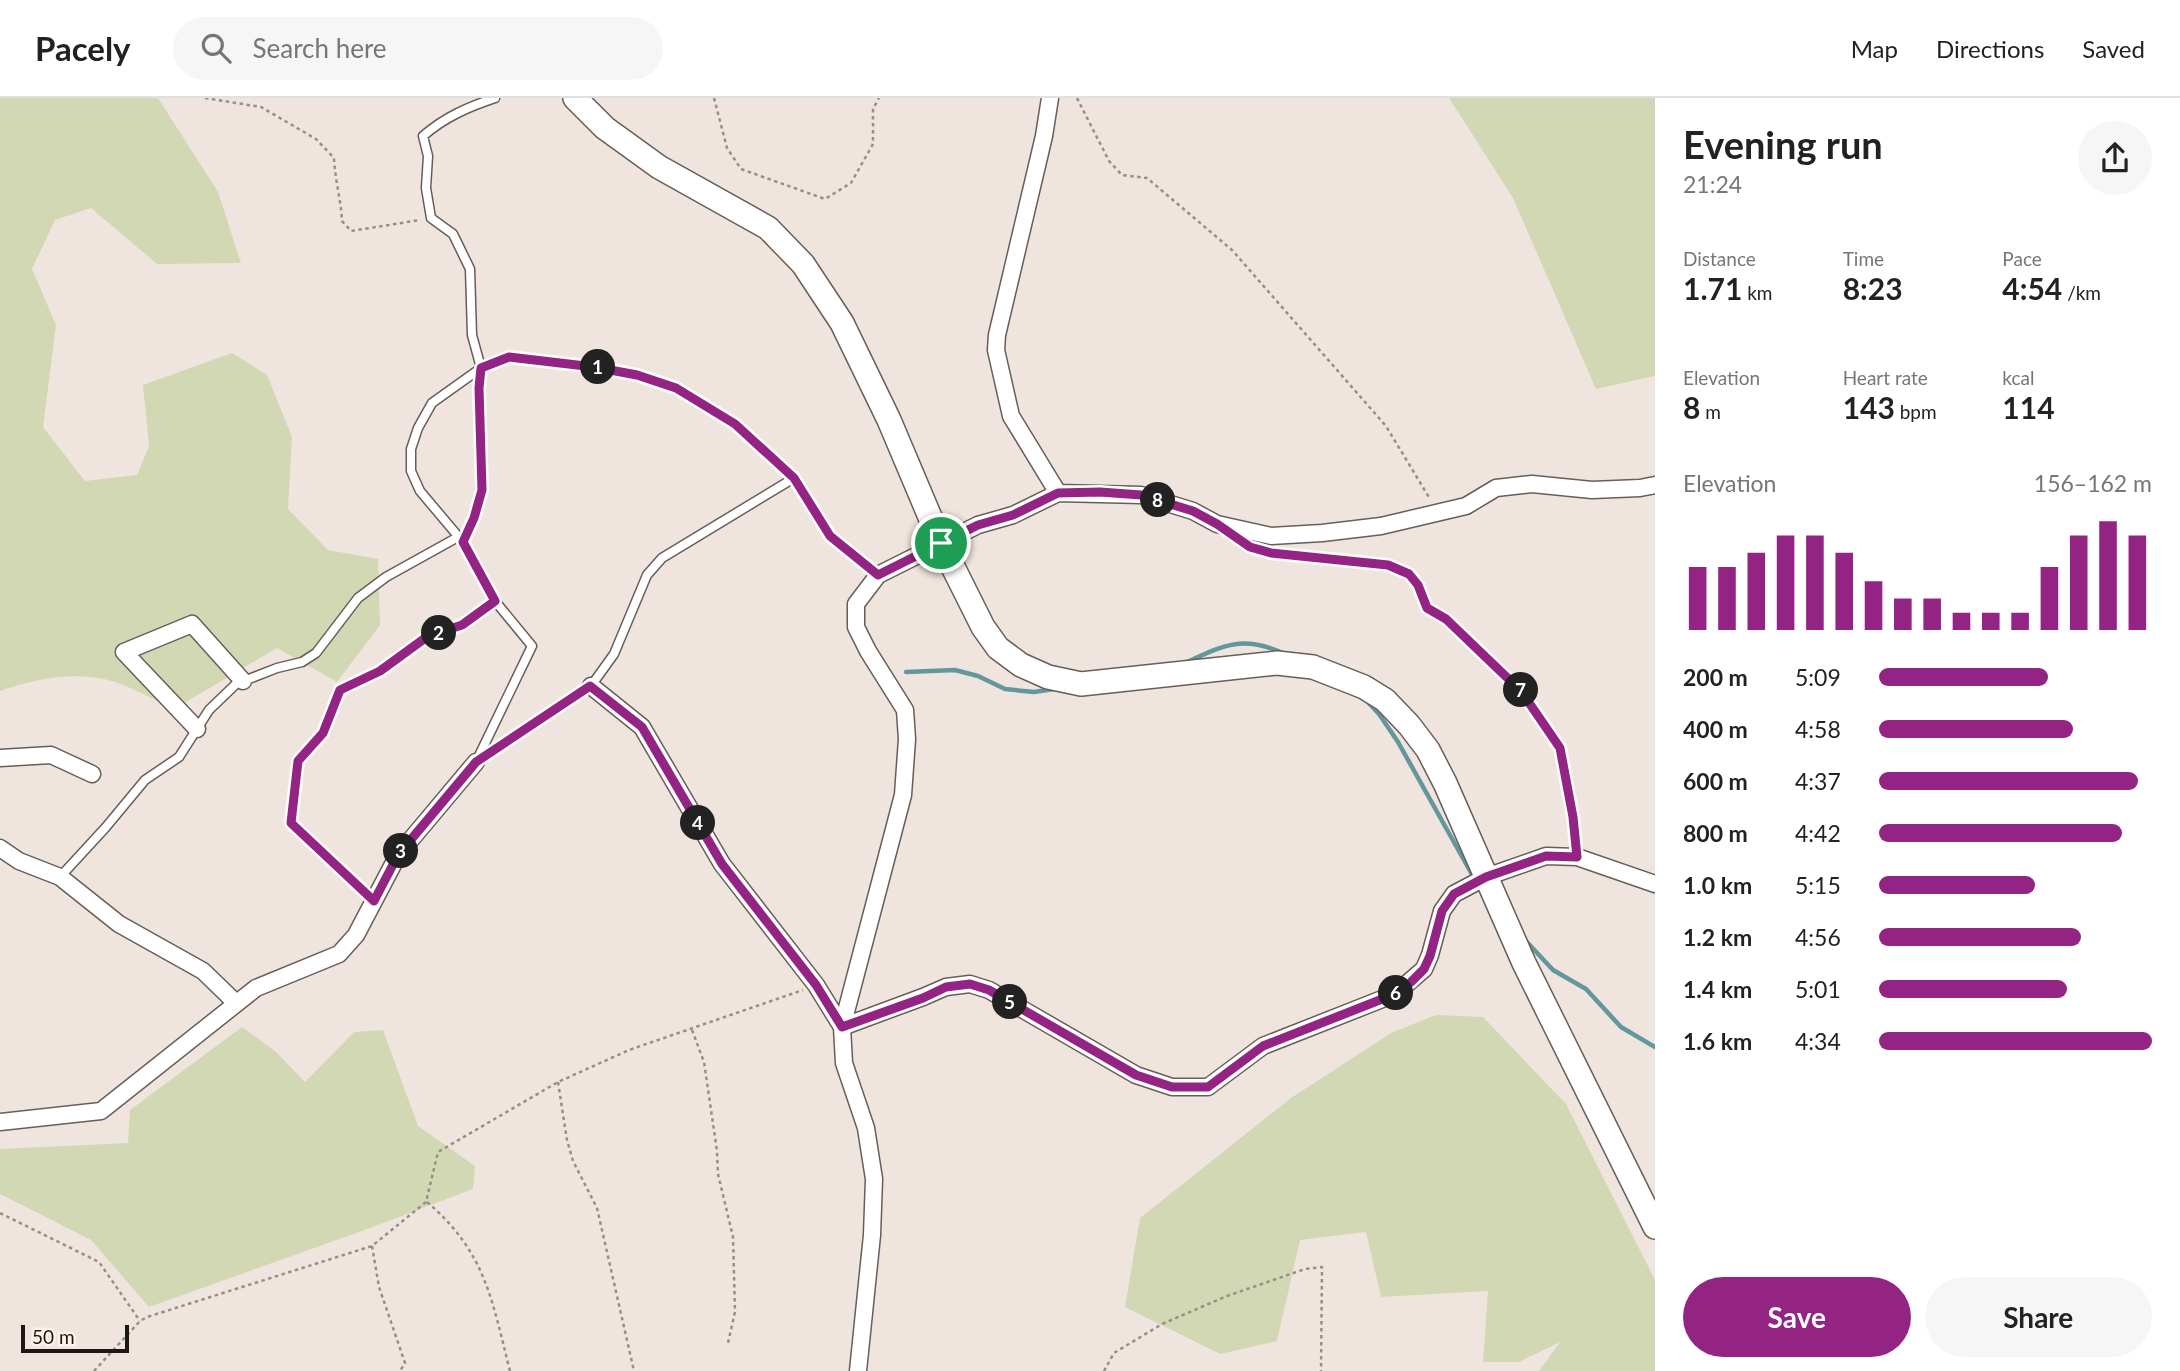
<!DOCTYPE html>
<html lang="en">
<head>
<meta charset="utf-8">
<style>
  body { margin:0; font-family:Lato,sans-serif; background:#f6f6f6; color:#222; height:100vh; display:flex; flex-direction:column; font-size:26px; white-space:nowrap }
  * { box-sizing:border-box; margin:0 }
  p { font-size:23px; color:#767676 }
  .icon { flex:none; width:38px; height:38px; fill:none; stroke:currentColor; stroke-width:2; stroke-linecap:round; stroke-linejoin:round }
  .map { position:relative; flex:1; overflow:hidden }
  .sheet { display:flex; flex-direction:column; background:#fff; width:525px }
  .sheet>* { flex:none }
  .scale { position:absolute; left:21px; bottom:18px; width:108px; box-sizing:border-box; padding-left:7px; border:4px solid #1c1816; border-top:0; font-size:19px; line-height:24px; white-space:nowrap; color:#1c1816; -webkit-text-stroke:5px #fdf3eb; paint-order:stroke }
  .pin { position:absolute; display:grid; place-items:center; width:60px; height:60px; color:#fff; margin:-30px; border:4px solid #fff; border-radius:50%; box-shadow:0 2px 7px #0007 }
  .km { position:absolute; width:35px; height:35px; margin:-18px; border-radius:50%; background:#222; color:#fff; font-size:19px; line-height:35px; text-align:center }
  .round { display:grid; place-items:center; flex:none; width:74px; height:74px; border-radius:37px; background:#f6f6f6 }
  .headline { display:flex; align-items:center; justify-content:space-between; height:119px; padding:0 28px }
  h1 { font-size:38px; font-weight:700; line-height:52px }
  .metrics { display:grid; grid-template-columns:repeat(3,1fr); gap:10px; height:119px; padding:7px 28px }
  .metrics div { display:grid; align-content:center }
  .metrics b { font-size:30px; font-weight:700 }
  .metrics small { font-size:19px; font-weight:400 }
  .metrics p { font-size:19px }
  .chart { height:196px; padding:14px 28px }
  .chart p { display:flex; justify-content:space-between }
  .chart svg { width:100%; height:126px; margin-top:7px; stroke:#942484; stroke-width:6 }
  .action { display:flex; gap:14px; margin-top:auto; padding:14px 28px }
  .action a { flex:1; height:80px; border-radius:42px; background:#942484; color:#fff; font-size:28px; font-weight:700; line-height:80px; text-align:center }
  .action a+a { background:#f6f6f6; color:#222 }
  ul { padding:0 28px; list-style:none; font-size:23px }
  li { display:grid; grid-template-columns:112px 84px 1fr; align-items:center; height:52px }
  li i { height:18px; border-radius:9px; background:#942484 }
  header { display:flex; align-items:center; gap:42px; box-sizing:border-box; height:98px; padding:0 35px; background:#fff; border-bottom:2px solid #e0e0e0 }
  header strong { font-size:33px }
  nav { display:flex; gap:38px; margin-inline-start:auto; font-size:24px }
  .search { width:490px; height:63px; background:#f6f6f6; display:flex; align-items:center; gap:18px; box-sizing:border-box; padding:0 24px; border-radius:38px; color:#767676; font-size:26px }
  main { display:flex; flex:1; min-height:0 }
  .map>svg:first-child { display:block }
  .green { fill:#d2d8b3 }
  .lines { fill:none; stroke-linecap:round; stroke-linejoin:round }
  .stream { stroke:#64969d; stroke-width:4.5 }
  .lane-casing { stroke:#685e58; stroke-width:11 }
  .street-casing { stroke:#685e58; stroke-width:19 }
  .secondary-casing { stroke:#685e58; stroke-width:26 }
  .path { stroke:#968e89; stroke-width:2.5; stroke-dasharray:3.5 3.5; stroke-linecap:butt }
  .lane { stroke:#fff; stroke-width:8 }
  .street { stroke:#fff; stroke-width:16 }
  .secondary { stroke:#fff; stroke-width:23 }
  .route-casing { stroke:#fff; stroke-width:14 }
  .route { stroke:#942484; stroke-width:9 }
</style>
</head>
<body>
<header>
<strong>Pacely</strong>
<div class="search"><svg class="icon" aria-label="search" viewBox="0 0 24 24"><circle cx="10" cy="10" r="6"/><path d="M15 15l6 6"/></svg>Search here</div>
<nav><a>Map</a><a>Directions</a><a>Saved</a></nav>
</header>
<main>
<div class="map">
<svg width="1655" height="1273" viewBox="0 0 1655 1273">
  <rect width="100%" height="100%" fill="#f0e5de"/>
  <path class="green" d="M0,0H158L218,94L241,165L157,166L91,110L55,122L32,171L56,227L43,329L85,383L137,377L149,348L143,287L232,255L267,277L292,339L288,411L328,452L378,461L380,527L337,584L277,550L174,611C154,602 129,587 108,582C73,573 33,581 0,593Z
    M1449,0H1655V278L1596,291L1513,100Z
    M1436,917L1483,919L1566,1006L1655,1182V1273H1539L1560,1244L1519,1264H1483L1488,1193L1381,1199L1366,1134L1300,1142L1277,1243L1220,1256L1125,1209L1140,1120L1291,1000L1391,935Z
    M242,929L275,953L305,984L354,934L383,932L418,1028L475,1068L473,1091L370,1130L149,1209L91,1142L0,1096V1051L128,1045L130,1012Z"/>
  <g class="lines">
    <path class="stream" d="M1185,565C1224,547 1242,537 1283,555
      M906,574L955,572L978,578L1005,591L1034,594L1054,591
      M1366,602L1379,616L1398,644L1474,780
      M1526,843L1553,872L1586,891L1621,929L1655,949"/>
    <defs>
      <path id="lane" d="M463,444L420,393L411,373V351L418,330L432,305L481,270L509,259L594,269L637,277L675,290L735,326L794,380L830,438L878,477
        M478,662L591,588L614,556L647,477L662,460L794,380
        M476,664L532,548L495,503L463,444L474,420L482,392L479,290L481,270L472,237L470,171L453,136L431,120L426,90L428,58L423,38C445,19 468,9 495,0
        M60,779L106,729L145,682L179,659L209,612L236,586L277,570L302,564L316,555L358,500L386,479L458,439
        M374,803L291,725L298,663L323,635L340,592L380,573L428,538L462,527L495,503"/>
      <path id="street" d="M1050,0L1044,38L997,237L996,252L1011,318L1058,395
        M591,588L642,629L722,766L816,887L842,929
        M197,631L124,554L192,526L243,583
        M0,660L51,657L92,676
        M0,750L19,763L60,779L119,826L203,873L236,905
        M842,929L923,899L946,889L970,886L989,892L1136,977L1172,989H1208L1263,948L1395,896L1424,871L1430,857L1442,813L1454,796L1486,779L1546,758L1577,759L1655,786
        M0,1024L101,1013L256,890L339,856L356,837L398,757L476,664
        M858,1273L872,1137L874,1081L866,1030L844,965L842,929L903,697L907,641L905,612L868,553L856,529V506L878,477L978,427L1013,417L1058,395L1141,397L1193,413L1217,426L1271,438L1322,435L1381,428L1466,408L1496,390L1532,386L1592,392L1640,390L1655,387"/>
      <path id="secondary" d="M575,0L605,30L659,69L768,130L803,166L842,225L889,322L941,445L983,529L998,550L1021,567L1048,579L1081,586L1277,565L1313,569L1364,589L1385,602L1409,627L1428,652L1445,685L1524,865L1655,1129"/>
    </defs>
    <use href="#lane" class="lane-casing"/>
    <use href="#street" class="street-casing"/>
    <use href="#secondary" class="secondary-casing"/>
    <path class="path" d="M205,0L261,9L316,41L334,60C335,82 341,102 342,123L351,133L420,122
      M714,0L727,50L741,71L825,101L851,85L873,46V11L879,0
      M1077,0L1109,63L1122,77L1147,80L1232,152L1386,328L1430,401
      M1268,454L1388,467L1409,476L1418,487L1427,510L1445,521L1482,555L1521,593L1543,621L1560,650L1576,744
      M692,932L704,964L717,1053L718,1076L733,1139L735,1214L728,1245
      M558,984L567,1042L573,1063L597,1110L634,1273
      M427,1104C486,1154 492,1203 510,1273
      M0,1115L99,1164L140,1223
      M372,1148L379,1189L405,1265L400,1273
      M94,1273L140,1223L147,1219L372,1148L426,1104L438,1054L558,984L629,952L803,892
      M1104,1273L1114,1255L1162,1226L1227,1198L1305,1171L1322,1169L1321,1273"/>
    <use href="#lane" class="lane"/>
    <use href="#street" class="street"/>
    <use href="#secondary" class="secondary"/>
  </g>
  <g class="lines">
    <defs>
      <path id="route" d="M509,259L594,269L637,277L676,290L735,326L794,380L830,438L878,477L978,427L1013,417L1058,395L1100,394L1141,397L1193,413L1217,426L1250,449L1271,455L1388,467L1409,476L1418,487L1427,510L1446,521L1521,593L1560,650L1573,719L1577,759L1546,758L1486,779L1454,796L1442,813L1430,858L1424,871L1411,884L1395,896L1263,948L1208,989H1172L1136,977L989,892L970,886L946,889L923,900L842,929L816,887L722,766L642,629L590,588L476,664L398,757L374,803L291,725L298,663L323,635L340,592L380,573L428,538L462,527L495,503L463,444L474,420L482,392L479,290L481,270Z"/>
    </defs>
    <use href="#route" class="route-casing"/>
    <use href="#route" class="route"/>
  </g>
</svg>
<div class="scale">50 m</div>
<div class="pin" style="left:941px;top:445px;background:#1e9e55"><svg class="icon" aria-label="arrive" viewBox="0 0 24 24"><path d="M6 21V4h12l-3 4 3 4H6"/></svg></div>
<b class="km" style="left:598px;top:269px">1</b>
<b class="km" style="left:439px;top:535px">2</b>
<b class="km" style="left:401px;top:753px">3</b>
<b class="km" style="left:698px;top:725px">4</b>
<b class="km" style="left:1010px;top:904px">5</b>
<b class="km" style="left:1396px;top:895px">6</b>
<b class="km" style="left:1521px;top:592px">7</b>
<b class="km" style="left:1158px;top:402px">8</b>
</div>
<section class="sheet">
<div class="headline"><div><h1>Evening run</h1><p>21:24</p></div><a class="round"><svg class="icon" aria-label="share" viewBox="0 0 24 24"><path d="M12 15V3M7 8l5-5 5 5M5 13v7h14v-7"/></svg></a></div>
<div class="metrics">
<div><p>Distance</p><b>1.71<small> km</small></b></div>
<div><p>Time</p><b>8:23</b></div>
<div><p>Pace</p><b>4:54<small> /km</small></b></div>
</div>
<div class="metrics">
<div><p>Elevation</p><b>8<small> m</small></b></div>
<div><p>Heart rate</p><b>143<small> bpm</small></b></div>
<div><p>kcal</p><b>114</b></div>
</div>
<div class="chart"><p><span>Elevation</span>156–162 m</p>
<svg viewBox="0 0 160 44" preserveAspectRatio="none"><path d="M5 44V22M15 44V22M25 44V17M35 44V11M45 44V11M55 44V17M65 44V27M75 44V33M85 44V33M95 44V38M105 44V38M115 44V38M125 44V22M135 44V11M145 44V6M155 44V11"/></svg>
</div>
<ul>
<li><b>200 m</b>5:09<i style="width:62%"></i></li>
<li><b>400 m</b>4:58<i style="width:71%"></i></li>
<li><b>600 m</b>4:37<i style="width:95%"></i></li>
<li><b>800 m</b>4:42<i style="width:89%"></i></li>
<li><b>1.0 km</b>5:15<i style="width:57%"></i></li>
<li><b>1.2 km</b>4:56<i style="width:74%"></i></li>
<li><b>1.4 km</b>5:01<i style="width:69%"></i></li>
<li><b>1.6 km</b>4:34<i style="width:100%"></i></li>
</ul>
<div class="action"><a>Save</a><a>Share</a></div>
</section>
</main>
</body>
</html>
